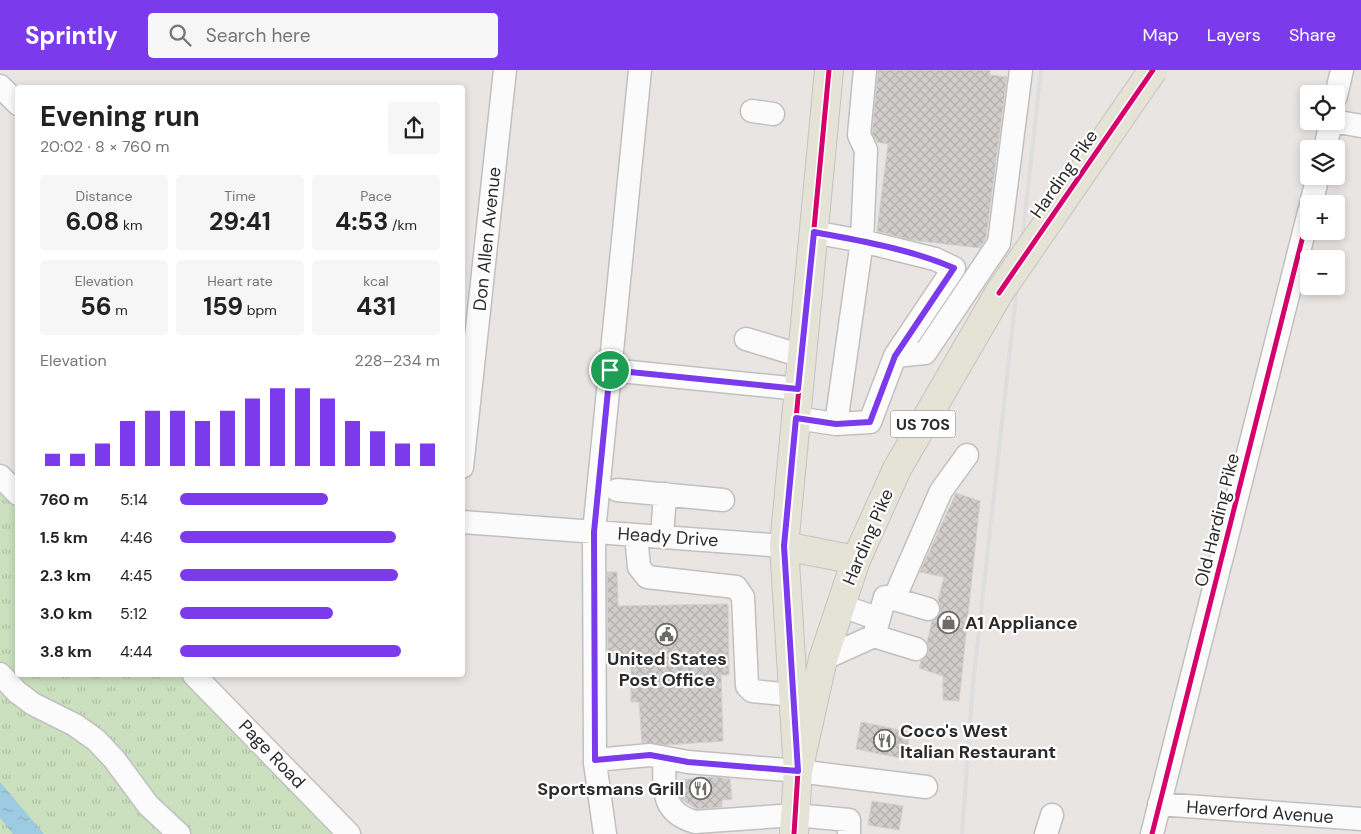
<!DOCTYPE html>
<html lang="en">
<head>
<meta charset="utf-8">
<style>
  body { margin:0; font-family:"DM Sans",sans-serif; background:#f6f6f6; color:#222; height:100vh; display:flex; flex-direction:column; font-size:19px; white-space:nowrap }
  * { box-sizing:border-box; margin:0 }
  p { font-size:16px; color:#767676 }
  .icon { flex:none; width:28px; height:28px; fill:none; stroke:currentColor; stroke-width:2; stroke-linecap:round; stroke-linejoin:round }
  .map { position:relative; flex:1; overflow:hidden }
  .side { position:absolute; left:15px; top:15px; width:450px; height:592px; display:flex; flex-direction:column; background:#fff; border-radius:5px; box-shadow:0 2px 8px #0003 }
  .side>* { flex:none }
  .controls { position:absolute; left:1300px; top:15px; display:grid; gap:10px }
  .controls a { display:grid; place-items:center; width:45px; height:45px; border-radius:5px; background:#fff; box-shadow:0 2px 8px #0003; font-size:25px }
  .pin { position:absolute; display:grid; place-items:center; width:42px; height:42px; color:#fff; margin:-21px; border:2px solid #fff; border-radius:50%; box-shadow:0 1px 5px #0007 }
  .round { display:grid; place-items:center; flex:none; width:52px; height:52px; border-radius:5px; background:#f6f6f6 }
  .overview { display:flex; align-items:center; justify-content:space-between; height:85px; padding:0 25px }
  h1 { font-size:28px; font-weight:700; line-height:38px }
  .stats { display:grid; grid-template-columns:repeat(3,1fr); gap:8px; height:85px; padding:5px 25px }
  .stats div { display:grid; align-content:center; border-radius:5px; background:#f6f6f6; text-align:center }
  .stats b { font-size:25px; font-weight:700 }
  .stats small { font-size:14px; font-weight:400 }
  .stats p { font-size:14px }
  .chart { height:140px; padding:10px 25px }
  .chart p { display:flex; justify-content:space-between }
  .chart svg { width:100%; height:90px; margin-top:5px; stroke:#7c3aed; stroke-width:6 }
  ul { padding:0 25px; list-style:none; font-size:16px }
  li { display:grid; grid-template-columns:80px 60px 1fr; align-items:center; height:38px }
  li i { height:12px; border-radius:6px; background:#7c3aed }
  header { display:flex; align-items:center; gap:30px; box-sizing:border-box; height:70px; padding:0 25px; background:#7c3aed; color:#fff }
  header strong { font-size:24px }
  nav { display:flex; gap:28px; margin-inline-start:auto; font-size:18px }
  .search { width:350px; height:45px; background:#f6f6f6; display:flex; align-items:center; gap:12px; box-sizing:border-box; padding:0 18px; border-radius:5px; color:#767676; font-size:19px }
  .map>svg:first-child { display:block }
  .grass { fill:url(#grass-tufts) }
  .water { fill:url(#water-ripples) }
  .building { fill:url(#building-cross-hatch); stroke:#d3d1ce }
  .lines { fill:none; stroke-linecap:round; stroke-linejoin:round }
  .minor-casing { stroke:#c1c0c0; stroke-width:25 }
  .major-casing { stroke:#c5c3c2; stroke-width:30 }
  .minor { stroke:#fcfbfb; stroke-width:22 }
  .major { stroke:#e5e2d6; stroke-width:28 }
  .rail { stroke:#dedddf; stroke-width:4 }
  .major-bridge-casing { stroke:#c5c3c2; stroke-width:30; stroke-linecap:butt }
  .major-bridge { stroke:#e5e2d6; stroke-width:28 }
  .cycleway-casing { stroke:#fff; stroke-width:8 }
  .cycleway { stroke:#d6006c; stroke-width:5 }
  .route-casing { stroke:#fff; stroke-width:10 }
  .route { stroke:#7c3aed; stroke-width:6 }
  .labels { text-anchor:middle; stroke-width:4.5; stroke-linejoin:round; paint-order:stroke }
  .shield { fill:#fff; stroke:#6b6b6b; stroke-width:1 }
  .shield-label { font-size:16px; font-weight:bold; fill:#2b2b2b }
  .street-label { font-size:18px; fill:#2b2b2b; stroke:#fff }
  .poi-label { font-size:18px; font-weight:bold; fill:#2b2b2b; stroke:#fff; text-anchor:start }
</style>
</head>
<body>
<header>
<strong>Sprintly</strong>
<div class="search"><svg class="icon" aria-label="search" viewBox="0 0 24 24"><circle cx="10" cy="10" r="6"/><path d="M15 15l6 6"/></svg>Search here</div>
<nav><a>Map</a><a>Layers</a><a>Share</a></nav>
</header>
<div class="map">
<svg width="1361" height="764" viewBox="0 0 1361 764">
  <defs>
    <pattern id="grass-tufts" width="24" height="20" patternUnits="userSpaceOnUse" patternTransform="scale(1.25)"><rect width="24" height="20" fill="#cae0be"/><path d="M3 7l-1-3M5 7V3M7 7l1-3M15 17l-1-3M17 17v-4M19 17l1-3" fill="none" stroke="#aec0a3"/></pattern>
    <pattern id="water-ripples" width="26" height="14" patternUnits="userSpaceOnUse" patternTransform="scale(1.25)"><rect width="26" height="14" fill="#9dcbe1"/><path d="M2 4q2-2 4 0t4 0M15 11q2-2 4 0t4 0" fill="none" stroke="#87aec1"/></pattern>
    <pattern id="building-cross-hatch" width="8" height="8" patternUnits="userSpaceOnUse" patternTransform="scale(1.25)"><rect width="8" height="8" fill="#d0cdcb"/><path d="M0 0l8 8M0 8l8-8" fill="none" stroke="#b3b0ae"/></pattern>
  </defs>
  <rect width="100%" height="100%" fill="#e8e5e2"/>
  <path class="grass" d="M0,406L17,424L18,605H194L349,764H0Z"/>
  <path class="water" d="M0,712L44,764H13L0,748Z"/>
  <path class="building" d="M878,0H990V5L1007,7L986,168L980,178L911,170L877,161L888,74L877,72L872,63Z
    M956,423L980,431L959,631L943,630V606L919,598L921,591L929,582L927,572L932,551L941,542L938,530L944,507L920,502Z
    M607,502H617L618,536L728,534L729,605H721L723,671L666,675L642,673L639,632H631V592H608Z
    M861,652L910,662L905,689L856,679Z
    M715,707L730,709L732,729L722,730V737L697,739L681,729L678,710Z
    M872,731L903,736L899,760L868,755Z"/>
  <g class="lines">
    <defs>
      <path id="minor" d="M865,0L859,65L866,80L862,171L935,189L954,198L895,286L925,283L999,173L1021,0
        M0,16L18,34
        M1336,26L1342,0
        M752,41L773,44
        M1333,51L1361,56
        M1325,79L1331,51
        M1311,134L1318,106
        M746,269L802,286
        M610,300L799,319
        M796,348L836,354L862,171L813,162
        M836,354L870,352L895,286
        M462,397L505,0
        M0,406L18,424
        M617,420L723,430
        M462,452L784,476
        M636,465L639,497L647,507L736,517L743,527L747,616L752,621L793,625
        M662,467L665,424
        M894,529L928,539
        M839,535L879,549
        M916,579L874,566L885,527L894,529L941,421L967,385
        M823,589L874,566
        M0,604L17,622L33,634L75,655L96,670L114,689L148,735L179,764
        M194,605L349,764
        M664,688C665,719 660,742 695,752L795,745L849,750V764
        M595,690L650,685L688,692L798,701L926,717
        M1159,734L1361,749
        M605,764L595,693L594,462L640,0
        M1046,764L1052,745
        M1152,764L1309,142"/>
      <path id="major" d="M784,476L856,490
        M798,701L784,476L829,0
        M794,764L798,701L823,589L856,490L897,399L999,223"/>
    </defs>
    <use href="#minor" class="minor-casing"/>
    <use href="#major" class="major-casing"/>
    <use href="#minor" class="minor"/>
    <use href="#major" class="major"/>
    <path class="rail" d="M962,764L973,614L1041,0"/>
    <defs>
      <path id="major-bridge" d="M999,223L1153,0"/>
    </defs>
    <use href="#major-bridge" class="major-bridge-casing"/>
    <use href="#major-bridge" class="major-bridge"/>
    <defs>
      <path id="cycleway" d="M999,223L1153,0
        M794,764L798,701L784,476L829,0
        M1152,764L1309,142"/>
    </defs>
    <use href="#cycleway" class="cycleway-casing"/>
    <use href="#cycleway" class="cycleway"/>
  </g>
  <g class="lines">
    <defs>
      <path id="route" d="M814,162C861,171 910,179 954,198L895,286L870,352L836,354L796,348L784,476L798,701L688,692L650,685L595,690L594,462L610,300L798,319Z"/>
    </defs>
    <use href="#route" class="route-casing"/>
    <use href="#route" class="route"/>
  </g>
  <defs>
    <symbol id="shop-ring" viewBox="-11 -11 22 22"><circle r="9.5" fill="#fff" stroke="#6d6c6b" stroke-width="1.5"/><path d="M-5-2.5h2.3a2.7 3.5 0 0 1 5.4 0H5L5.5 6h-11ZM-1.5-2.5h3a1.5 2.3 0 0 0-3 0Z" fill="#6d6c6b"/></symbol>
    <symbol id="civic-ring" viewBox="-11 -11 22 22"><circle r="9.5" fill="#fff" stroke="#6d6c6b" stroke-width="1.5"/><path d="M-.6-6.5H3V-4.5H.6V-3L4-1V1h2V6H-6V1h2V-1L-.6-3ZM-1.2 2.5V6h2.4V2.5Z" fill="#6d6c6b"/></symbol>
    <symbol id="restaurant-ring" viewBox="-11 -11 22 22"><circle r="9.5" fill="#fff" stroke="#6d6c6b" stroke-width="1.5"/><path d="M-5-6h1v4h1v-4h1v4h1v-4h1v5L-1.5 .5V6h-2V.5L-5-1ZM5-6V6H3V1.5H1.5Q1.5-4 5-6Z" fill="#6d6c6b"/></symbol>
  </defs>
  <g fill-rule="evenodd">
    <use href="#shop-ring" x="936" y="540" width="25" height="25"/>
    <use href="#civic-ring" x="654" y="552" width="25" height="25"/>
    <use href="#restaurant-ring" x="872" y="658" width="25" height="25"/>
    <use href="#restaurant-ring" x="688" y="706" width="25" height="25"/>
  </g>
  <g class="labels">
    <rect class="shield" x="890.5" y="340.5" width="65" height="27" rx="4"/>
    <g class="shield-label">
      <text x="923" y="360">US 70S</text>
    </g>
    <g class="street-label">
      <text transform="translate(1064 104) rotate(-55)" y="6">Harding Pike</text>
      <text transform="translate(487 169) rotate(-84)" y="6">Don Allen Avenue</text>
      <text transform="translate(1217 450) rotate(-76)" y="6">Old Harding Pike</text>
      <text transform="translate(668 467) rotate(4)" y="6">Heady Drive</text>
      <text transform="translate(868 467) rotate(-67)" y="6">Harding Pike</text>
      <text transform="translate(272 684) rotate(46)" y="6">Page Road</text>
      <text transform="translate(1260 742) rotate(4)" y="6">Haverford Avenue</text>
    </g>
    <g class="poi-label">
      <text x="965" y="559">A1 Appliance</text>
      <text x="667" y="595" text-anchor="middle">United States<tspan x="667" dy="21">Post Office</tspan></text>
      <text x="900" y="667">Coco's West<tspan x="900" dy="21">Italian Restaurant</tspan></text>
      <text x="684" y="725" text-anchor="end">Sportsmans Grill</text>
    </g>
  </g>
</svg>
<div class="controls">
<a><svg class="icon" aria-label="locate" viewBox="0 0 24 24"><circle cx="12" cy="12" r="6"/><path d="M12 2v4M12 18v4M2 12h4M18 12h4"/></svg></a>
<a><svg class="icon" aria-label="layers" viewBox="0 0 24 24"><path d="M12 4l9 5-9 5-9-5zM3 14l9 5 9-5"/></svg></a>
<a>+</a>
<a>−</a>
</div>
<div class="pin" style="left:610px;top:300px;background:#1e9e55"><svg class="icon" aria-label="arrive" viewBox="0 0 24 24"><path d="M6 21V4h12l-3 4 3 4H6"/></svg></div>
<section class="side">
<div class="overview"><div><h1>Evening run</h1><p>20:02 · 8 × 760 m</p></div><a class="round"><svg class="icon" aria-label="share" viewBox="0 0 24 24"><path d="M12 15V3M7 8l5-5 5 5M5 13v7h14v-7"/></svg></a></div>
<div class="stats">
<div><p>Distance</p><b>6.08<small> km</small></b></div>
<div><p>Time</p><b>29:41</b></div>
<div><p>Pace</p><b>4:53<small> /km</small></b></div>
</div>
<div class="stats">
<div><p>Elevation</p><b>56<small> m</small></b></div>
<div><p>Heart rate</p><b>159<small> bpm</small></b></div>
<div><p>kcal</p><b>431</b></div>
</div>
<div class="chart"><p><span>Elevation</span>228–234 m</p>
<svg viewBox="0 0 160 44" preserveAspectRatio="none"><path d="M5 44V38M15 44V38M25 44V33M35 44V22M45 44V17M55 44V17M65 44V22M75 44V17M85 44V11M95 44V6M105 44V6M115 44V11M125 44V22M135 44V27M145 44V33M155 44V33"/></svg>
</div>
<ul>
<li><b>760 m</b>5:14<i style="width:57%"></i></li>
<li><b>1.5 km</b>4:46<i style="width:83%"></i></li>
<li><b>2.3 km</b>4:45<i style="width:84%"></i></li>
<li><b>3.0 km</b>5:12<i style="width:59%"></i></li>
<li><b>3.8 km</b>4:44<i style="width:85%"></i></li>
</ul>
</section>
</div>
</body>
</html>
